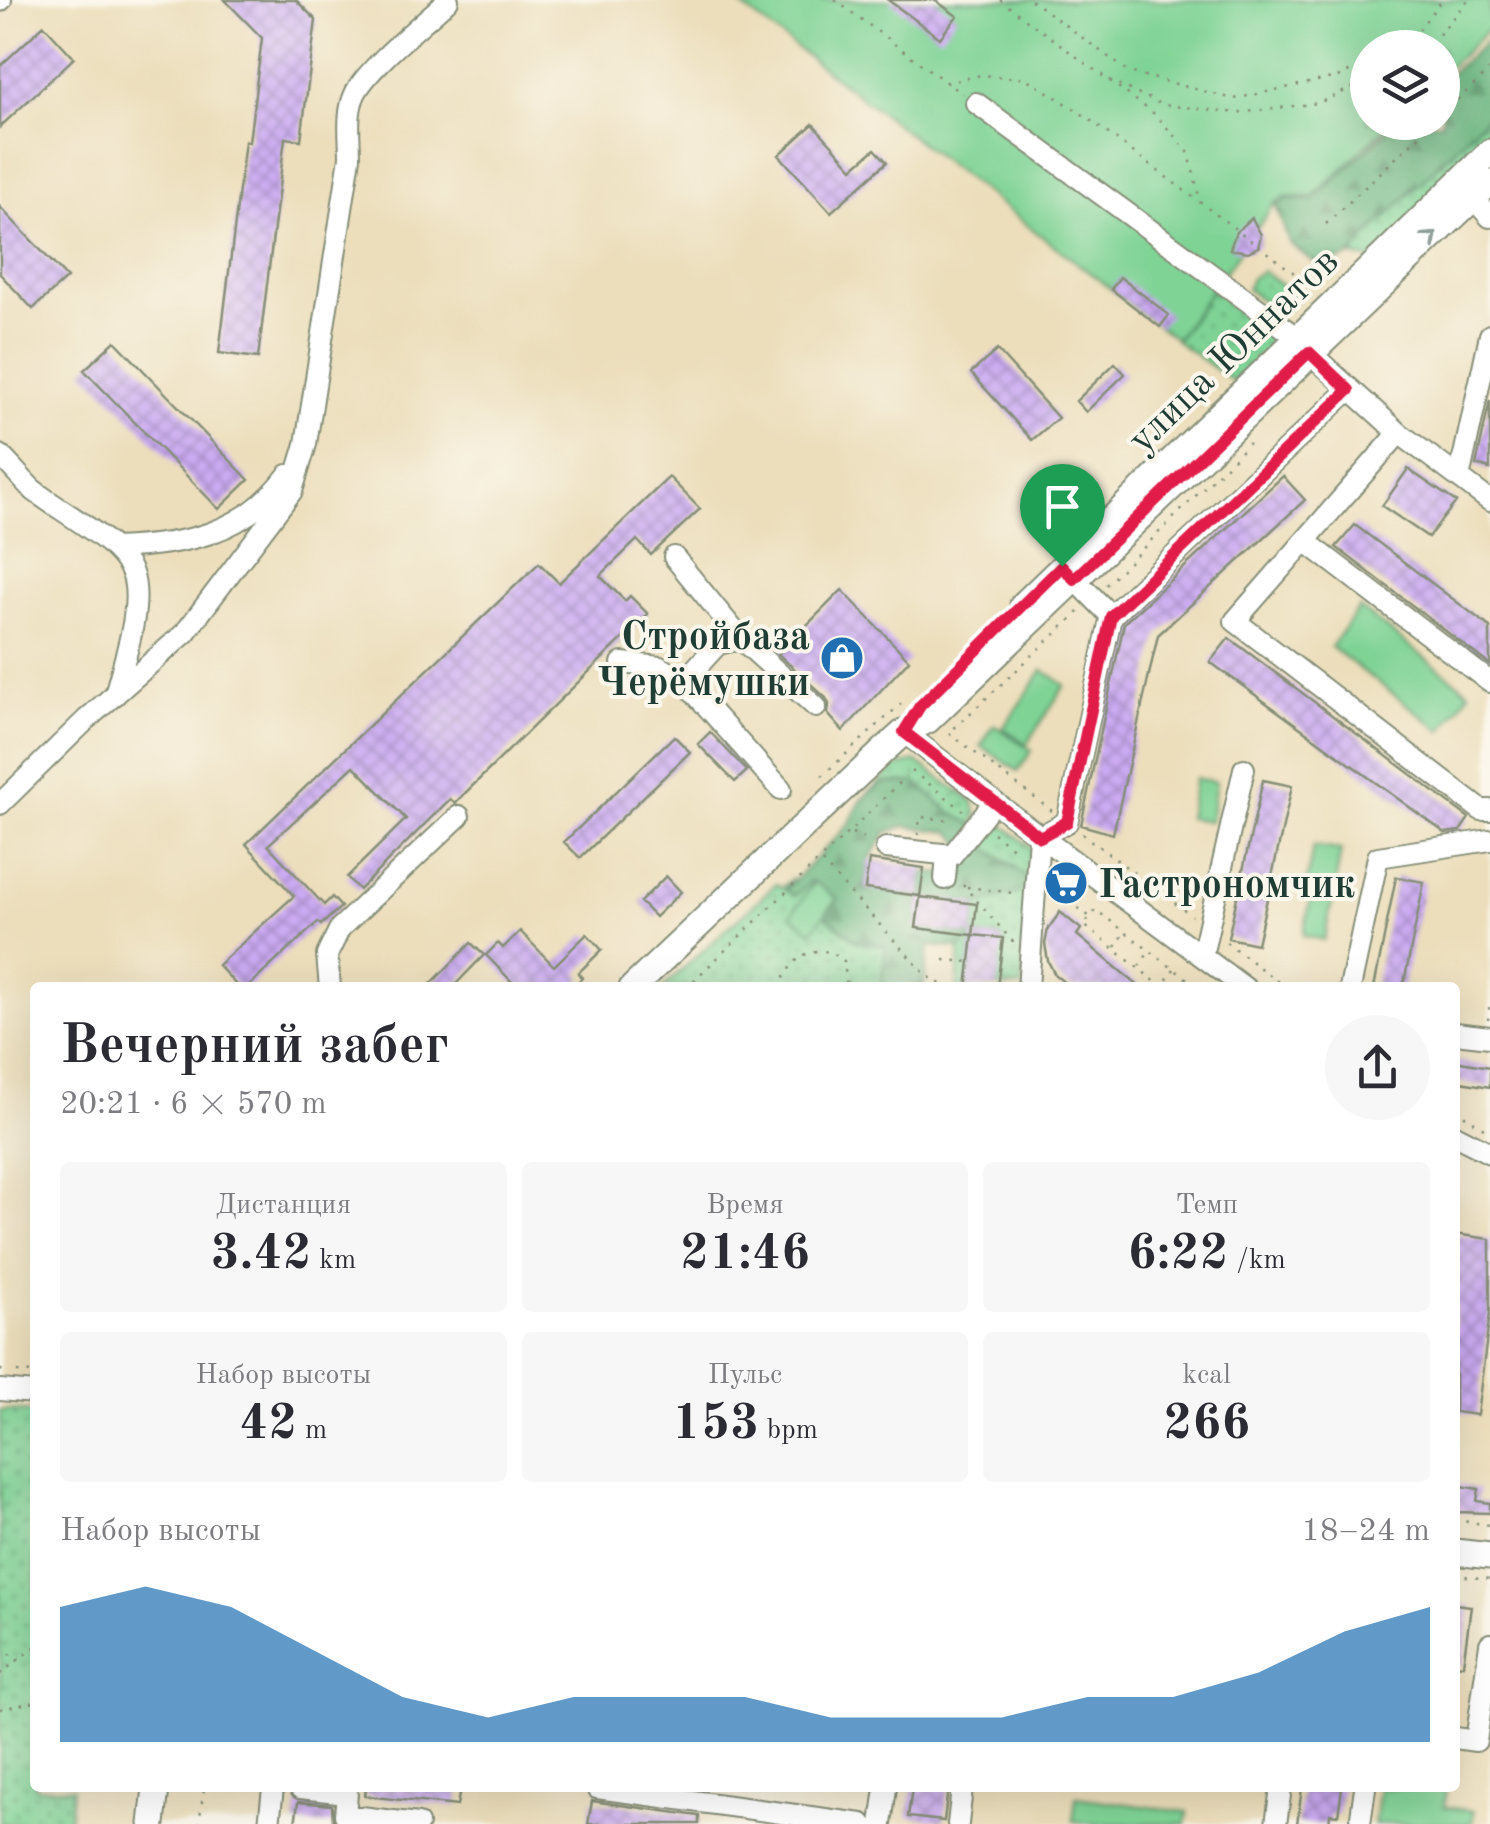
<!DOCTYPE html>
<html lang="ru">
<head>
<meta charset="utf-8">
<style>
  body { margin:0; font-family:"Old Standard TT",serif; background:#f7f7f7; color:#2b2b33; height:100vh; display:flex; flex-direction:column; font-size:38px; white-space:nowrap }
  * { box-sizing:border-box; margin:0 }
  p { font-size:32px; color:#7c7c81 }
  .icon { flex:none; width:55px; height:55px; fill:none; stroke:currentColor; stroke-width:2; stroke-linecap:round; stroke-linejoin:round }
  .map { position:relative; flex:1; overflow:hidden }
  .sheet { position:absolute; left:30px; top:982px; width:1430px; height:810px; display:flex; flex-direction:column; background:#fff; border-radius:10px; box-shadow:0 10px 40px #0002 }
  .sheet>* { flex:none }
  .buttons { position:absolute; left:1350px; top:30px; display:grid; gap:20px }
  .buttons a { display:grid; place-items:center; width:110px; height:110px; border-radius:50%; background:#fff; box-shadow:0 10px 40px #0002; font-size:50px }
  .pin { position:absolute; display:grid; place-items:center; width:85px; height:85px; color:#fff; margin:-102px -42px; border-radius:50% 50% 50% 0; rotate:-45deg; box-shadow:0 0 10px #0007 }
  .pin .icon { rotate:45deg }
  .round { display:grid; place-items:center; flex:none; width:105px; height:105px; border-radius:52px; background:#f7f7f7 }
  .summary { display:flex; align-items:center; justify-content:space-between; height:170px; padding:0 30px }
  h1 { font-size:55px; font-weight:700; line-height:75px }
  .metrics { display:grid; grid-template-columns:repeat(3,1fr); gap:15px; height:170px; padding:10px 30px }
  .metrics div { display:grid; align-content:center; border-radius:10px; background:#f7f7f7; text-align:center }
  .metrics b { font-size:50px; font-weight:700 }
  .metrics small { font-size:28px; font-weight:400 }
  .metrics p { font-size:28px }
  .chart { height:280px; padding:20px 30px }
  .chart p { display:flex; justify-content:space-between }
  .chart svg { width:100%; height:180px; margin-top:10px; fill:#1f6fb2; opacity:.7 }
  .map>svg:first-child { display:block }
  .grass { fill:url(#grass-dots); stroke:#4f8864; stroke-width:2.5 }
  .forest { fill:url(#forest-firs); stroke:#437959; stroke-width:2.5 }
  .green { fill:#7fd395; stroke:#4f8864; stroke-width:2.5 }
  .building { fill:url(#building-cross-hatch) }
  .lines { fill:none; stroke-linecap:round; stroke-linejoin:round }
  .minor-casing { stroke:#868e78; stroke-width:24 }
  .major-casing { stroke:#868e78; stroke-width:29 }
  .path { stroke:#868e78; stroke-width:2.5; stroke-dasharray:2.5 8; stroke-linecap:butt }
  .minor { stroke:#fff; stroke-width:20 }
  .major { stroke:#fff; stroke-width:25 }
  .oneway { stroke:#8f9e9a }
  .route-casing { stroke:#fff; stroke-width:20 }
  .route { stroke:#e11d48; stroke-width:12 }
  .labels { text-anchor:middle; stroke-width:8; stroke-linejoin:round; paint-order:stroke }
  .street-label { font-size:40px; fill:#1f3d34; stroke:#fbf7ec }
  .poi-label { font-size:40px; font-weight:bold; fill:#1f3d34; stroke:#fbf7ec; text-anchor:end }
</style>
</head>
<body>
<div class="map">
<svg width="1490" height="1824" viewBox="0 0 1490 1824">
  <defs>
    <pattern id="grass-dots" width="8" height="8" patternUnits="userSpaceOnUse" patternTransform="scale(2.5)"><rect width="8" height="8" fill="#7fd395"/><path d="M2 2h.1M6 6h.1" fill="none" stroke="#67ac7a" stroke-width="1.8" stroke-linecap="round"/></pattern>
    <pattern id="forest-firs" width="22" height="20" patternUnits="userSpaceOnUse" patternTransform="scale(2.5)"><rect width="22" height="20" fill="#67b57e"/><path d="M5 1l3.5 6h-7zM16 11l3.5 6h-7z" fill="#549468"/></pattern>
    <pattern id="building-cross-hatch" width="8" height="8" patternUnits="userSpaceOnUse" patternTransform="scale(2.5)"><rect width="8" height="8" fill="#cbaaf2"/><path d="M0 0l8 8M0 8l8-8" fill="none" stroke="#a48cc5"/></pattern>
  </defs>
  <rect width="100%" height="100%" fill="#fbf7ec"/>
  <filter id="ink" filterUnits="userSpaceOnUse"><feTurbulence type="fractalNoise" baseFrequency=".01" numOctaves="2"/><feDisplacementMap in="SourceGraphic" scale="20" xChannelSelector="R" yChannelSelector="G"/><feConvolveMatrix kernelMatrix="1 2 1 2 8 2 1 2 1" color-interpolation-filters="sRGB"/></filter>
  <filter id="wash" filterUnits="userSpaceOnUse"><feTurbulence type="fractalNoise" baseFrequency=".0048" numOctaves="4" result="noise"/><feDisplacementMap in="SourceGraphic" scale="40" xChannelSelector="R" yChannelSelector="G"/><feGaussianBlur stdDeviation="2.25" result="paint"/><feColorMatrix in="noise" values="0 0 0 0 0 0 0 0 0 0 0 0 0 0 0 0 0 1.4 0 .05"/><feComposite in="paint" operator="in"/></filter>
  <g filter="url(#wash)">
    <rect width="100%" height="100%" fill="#ecdebb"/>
    <path class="grass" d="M1490,114V152L1378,261L1351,256L1367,236Z
      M1263,271L1294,295L1295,299L1279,314L1247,289L1251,278Z
      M1216,285L1275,332L1276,346L1235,383L1176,341Z
      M915,761L973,801L977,814L973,824L951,813L915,782L883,783L861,800L894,768Z
      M992,819L998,821L1031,847L1022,987H997L1002,938L973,935L967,987L957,988L960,948L973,935L977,904L1007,893L1015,866L981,845L979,832Z
      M793,878L785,889L795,895L814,881L838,899L826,917L856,941L886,946L881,987L662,988L776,884L781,888Z
      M0,1410L35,1412V1788H72L69,1824H0Z"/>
    <path class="forest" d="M1490,38V114L1367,236L1351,256L1332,263L1312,261L1289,243L1276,206L1286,199L1313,200L1395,123L1442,122L1443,80Z
      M915,782L951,813L973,824L982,835V845L1027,877L1026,890L977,904L922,897L923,872L943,874L962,845L951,832L904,826L887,832L869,860L865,888L920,896L917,928L973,935L960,948L929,946L924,987H881L886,946L856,941L826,916L838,899L814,881L794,896L785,890L849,824L861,801L883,783Z"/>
    <path class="green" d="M734,0H1490V28L1443,73L1442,48H1368V122L1390,123L1313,197H1285L1275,203L1176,339Z
      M1359,608L1470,692L1442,731L1331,647Z
      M1043,670L1065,685L1027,744L1003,728Z
      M994,725L1032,750L1018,771L981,746Z
      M1195,778L1216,782L1210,821L1188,818Z
      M1313,846L1341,850L1334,891L1306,886Z
      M815,882L837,899L812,931L791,915Z
      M1312,894L1333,898L1324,940L1303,935Z
      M1379,1788H1446L1444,1807L1474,1811L1472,1824H1374Z
      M1076,1797L1188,1812L1186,1824H1096L1073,1821Z"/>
    <g id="blocks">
      <path class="building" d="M225,0H296L316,20L301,140L285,138L258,358L219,353L245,141L249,142L262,38Z
        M888,0H935L957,16L940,38Z
        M44,25L74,58L0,127V66Z
        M813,124L853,168L875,149L887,162L831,212L779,155Z
        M0,207L67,278L33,309L0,274Z
        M1252,218L1261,235L1258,247L1248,252L1230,249L1236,232Z
        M1120,277L1169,315L1160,327L1111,289Z
        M115,341L249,480L219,509L84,370Z
        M997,350L1058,418L1032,440L971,373Z
        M1115,363L1125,374L1086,412L1076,401Z
        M1490,400V469L1476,465Z
        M1408,469L1456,502L1428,537L1382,506Z
        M1283,476L1305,500L1158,635L1113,834L1081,825L1124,623Z
        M669,477L700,509L651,555L637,540L600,576L625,601L630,596L648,614L455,803L450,799L359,890L347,877L406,819L354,766L268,845L324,905L332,897L341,907L321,925L318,922L247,988H239L218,965L294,896L246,844L539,563L559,583Z
        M1355,525L1490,627V665L1336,547Z
        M842,590L909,660L843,731L828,714L829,704L826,698L778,654Z
        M1229,638L1469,818L1460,831L1445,833L1210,662Z
        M710,732L747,771L735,782L698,744Z
        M674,736L690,752L580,858L564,842Z
        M1263,780L1292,786L1257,944L1228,938Z
        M869,860L924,868L920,896L865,889Z
        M666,876L681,892L655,917L640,902Z
        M1396,877L1424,882L1403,988H1374Z
        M920,897L977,904L973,935L916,928Z
        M1060,912L1081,929L1077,935L1141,988H1071L1055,975L1048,961L1045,944L1048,929Z
        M520,931L554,966L587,934L602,950L578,973L582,978L572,988H518L486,955L498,943L503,948Z
        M973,935L1003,938L997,988H967Z
        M471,943L484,955L452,988H427Z
        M1455,1061L1490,1067V1087L1455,1081Z
        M1455,1234L1490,1239V1313L1477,1415L1455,1412Z
        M1455,1485L1479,1489L1477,1501L1490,1503V1513L1455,1512Z
        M1455,1604L1471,1606L1463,1665L1455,1664Z
        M366,1788H460L457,1806L365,1796Z
        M912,1788H948L944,1821L908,1817Z
        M1302,1788H1342L1338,1815L1330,1814L1329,1824H1297Z
        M592,1801L699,1816V1824H588Z
        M298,1802L332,1805L333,1824H295Z"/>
    </g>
  </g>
  <g filter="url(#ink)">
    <use href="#blocks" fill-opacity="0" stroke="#868e78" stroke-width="2.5"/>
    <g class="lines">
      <defs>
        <path id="minor" d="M0,1L1,0
          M976,103L1297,337
          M1473,198L1490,217
          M1309,352L1399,433L1490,501
          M1399,433L1235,621L1481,810H1490
          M0,455C11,466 21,478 32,489C60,512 119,540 132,573C144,605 123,663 115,695
          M1459,478L1490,335
          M1305,541L1490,682
          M114,548C184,545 244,535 288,475
          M674,557L741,639L816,707
          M1111,616L1349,390
          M622,663L660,667L684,681L781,789
          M684,681L718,644L741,639
          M904,732L994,802L1245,988
          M0,804L87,719L185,633L292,491L306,444L350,157C350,137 346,113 355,94C367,68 425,22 448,0
          M886,848L952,855L994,802
          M945,879L947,854
          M1202,956L1244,769
          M330,988L327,955L340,928L459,816
          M1028,988L1039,837L1067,822L1111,616L1066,570
          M1350,988L1378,857L1490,840
          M1455,1033L1490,1037
          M1455,1135L1490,1153
          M0,1390L35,1393
          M1455,1738L1476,1741L1490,1644
          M300,1788L347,1793L345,1815L418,1824
          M597,1788L862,1824
          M269,1824L273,1788
          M881,1824L886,1788
          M958,1824L962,1788
          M1276,1824L1281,1788
          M1360,1824L1365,1788"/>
        <path id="major" d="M1023,605L1490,152
          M632,988L883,751L904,732L928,720L1490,182
          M1455,1552L1490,1556
          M152,1824L156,1788"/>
      </defs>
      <use href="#minor" class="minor-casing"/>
      <use href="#major" class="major-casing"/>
      <path class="path" d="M835,0L962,94
        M1000,0L1157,116L1189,153L1200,201
        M1031,0L1129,72L1234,99L1341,76L1368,62
        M1394,48L1412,38L1442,0
        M1423,48L1436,38L1468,0
        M1109,80L1163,105L1239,113L1318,103L1368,81
        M946,83L981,75L1027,79L1078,111L1317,290
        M1442,114L1490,70
        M1326,224L1434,122
        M1106,585L1249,443
        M912,771L963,810
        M822,776L903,702
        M1052,811L949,733L1079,612
        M852,833L868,840
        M993,833L1018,852
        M1082,834L1192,916
        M918,835L920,817L953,820
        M822,862L926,975L942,985
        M963,885L1014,943
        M967,887L1014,893
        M1053,889L1090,917
        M1072,901L1083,888
        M1226,942L1286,988
        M1115,947L1124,934
        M944,960L970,962
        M1139,966L1149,952
        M1174,969L1162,987L1084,925L1096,910L1199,988
        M686,988L906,777
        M779,988C790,959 816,937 844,961L847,988
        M1488,1020L1490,1000
        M1455,1110L1484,1128
        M0,1370L9,1371
        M17,1372L35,1373
        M1455,1520L1490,1525
        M1455,1575L1490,1579
        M0,1649L20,1659
        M0,1674L35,1647
        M0,1709L35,1702
        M199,1824L204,1788"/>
      <use href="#minor" class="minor"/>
      <use href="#major" class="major"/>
    </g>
    <defs><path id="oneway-chevron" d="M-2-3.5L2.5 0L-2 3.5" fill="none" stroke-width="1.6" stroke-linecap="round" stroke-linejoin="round" transform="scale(2.5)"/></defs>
    <use class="oneway" href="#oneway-chevron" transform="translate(1431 238) rotate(-43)"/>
  </g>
  <g class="lines" filter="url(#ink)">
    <defs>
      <path id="route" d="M1309,352L1349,390L1111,616L1067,822L1040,837L904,732L920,706L1062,566L1074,579Z"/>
    </defs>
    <use href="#route" class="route-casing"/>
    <use href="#route" class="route"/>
  </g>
  <defs>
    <symbol id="shop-disc" viewBox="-11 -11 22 22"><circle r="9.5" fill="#1f6fb2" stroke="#fbf7ec"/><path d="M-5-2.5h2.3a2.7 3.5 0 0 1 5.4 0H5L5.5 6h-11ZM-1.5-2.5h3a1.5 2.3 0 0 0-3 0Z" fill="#fff"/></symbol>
    <symbol id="supermarket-disc" viewBox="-11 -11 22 22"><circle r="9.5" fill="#1f6fb2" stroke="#fbf7ec"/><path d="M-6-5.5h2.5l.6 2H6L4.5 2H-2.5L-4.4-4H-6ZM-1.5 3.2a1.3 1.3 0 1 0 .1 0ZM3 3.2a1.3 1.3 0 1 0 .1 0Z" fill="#fff"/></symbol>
  </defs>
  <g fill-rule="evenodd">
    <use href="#shop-disc" x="817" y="633" width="50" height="50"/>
    <use href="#supermarket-disc" x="1041" y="858" width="50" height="50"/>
  </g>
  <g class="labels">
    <g class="street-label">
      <text transform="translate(1232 349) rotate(-44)" y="14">улица Юннатов</text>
    </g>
    <g class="poi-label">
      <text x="810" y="649">Стройбаза<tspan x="810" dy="46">Черёмушки</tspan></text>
      <text x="1098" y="897" text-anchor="start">Гастрономчик</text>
    </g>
  </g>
</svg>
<div class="buttons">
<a><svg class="icon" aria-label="layers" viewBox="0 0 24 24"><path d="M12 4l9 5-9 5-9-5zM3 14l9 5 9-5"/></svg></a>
</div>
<div class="pin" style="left:1062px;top:566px;background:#1e9e55"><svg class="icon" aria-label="arrive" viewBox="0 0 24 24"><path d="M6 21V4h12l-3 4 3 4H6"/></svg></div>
<section class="sheet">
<div class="summary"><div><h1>Вечерний забег</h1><p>20:21 · 6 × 570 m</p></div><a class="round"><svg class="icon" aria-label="share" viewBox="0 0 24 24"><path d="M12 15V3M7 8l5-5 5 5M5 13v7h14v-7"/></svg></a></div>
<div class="metrics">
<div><p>Дистанция</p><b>3.42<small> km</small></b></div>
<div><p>Время</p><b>21:46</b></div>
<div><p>Темп</p><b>6:22<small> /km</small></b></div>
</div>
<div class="metrics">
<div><p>Набор высоты</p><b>42<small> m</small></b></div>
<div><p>Пульс</p><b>153<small> bpm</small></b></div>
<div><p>kcal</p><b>266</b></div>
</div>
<div class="chart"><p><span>Набор высоты</span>18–24 m</p>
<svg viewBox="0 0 160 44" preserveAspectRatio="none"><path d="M0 44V11L10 6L20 11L30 22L40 33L50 38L60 33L70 33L80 33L90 38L100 38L110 38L120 33L130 33L140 27L150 17L160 11V44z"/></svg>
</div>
</section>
</div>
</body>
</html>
